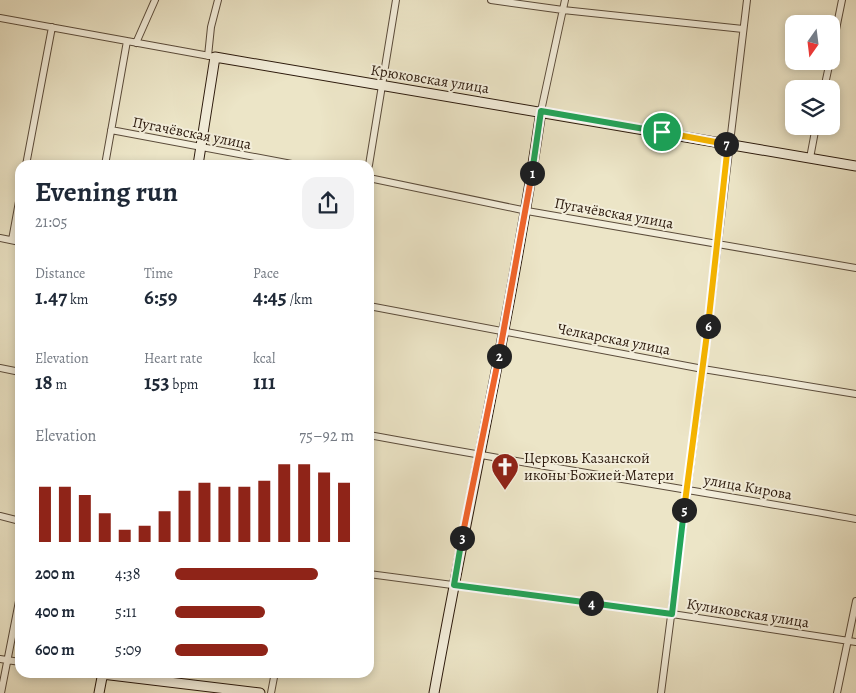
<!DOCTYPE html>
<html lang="en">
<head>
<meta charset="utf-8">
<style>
  body { margin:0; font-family:Alegreya,serif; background:#f2f2f3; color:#1f2937; height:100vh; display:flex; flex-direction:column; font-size:19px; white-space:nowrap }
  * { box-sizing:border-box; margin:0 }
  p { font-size:16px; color:#747a83 }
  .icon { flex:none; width:28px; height:28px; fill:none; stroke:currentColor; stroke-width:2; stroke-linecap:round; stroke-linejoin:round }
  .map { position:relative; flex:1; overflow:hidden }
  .side { position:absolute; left:15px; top:160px; width:359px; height:518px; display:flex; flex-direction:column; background:#fff; border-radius:15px; box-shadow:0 2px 8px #0003 }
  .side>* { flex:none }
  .needle { width:32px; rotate:194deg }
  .fabs { position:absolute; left:785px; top:15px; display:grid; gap:10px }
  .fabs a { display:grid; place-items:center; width:55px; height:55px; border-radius:10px; background:#fff; box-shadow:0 2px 8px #0003; font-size:25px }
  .pin { position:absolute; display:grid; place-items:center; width:42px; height:42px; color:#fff; margin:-21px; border:2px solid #fff; border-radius:50%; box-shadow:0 1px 5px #0007 }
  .km { position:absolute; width:25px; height:25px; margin:-12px; border-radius:50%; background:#222; color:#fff; font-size:14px; line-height:25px; text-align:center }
  .round { display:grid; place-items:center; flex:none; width:52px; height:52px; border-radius:15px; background:#f2f2f3 }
  .headline { display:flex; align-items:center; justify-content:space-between; height:85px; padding:0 20px }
  h1 { font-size:28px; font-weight:600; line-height:38px }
  .figures { display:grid; grid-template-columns:repeat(3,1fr); gap:8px; height:85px; padding:5px 20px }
  .figures div { display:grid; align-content:center }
  .figures b { font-size:21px; font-weight:600 }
  .figures small { font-size:14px; font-weight:400 }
  .figures p { font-size:14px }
  .chart { height:140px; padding:10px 20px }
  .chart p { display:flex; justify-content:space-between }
  .chart svg { width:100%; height:90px; margin-top:5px; stroke:#8f2418; stroke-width:6 }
  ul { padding:0 20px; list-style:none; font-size:16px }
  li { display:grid; grid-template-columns:80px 60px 1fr; align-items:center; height:38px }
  li i { height:12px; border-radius:6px; background:#8f2418 }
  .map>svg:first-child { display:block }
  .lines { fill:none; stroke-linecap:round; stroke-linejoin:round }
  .street-casing { stroke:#5b4c3b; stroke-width:8 }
  .secondary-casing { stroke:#2b190c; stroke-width:11 }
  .street { stroke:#f3eedb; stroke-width:6 }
  .secondary { stroke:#f3eedb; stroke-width:9 }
  .split-1-casing { stroke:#fff; stroke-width:10 }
  .split-2-casing { stroke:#fff; stroke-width:10 }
  .split-3-casing { stroke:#fff; stroke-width:10 }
  .split-4-casing { stroke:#fff; stroke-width:10 }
  .split-5-casing { stroke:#fff; stroke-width:10 }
  .split-6-casing { stroke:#fff; stroke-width:10 }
  .split-7-casing { stroke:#fff; stroke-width:10 }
  .split-8-casing { stroke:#fff; stroke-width:10 }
  .split-1 { stroke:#22a559; stroke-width:6 }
  .split-2 { stroke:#f0652b; stroke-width:6 }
  .split-3 { stroke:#f0652b; stroke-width:6 }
  .split-4 { stroke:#22a559; stroke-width:6 }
  .split-5 { stroke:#22a559; stroke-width:6 }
  .split-6 { stroke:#f5b400; stroke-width:6 }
  .split-7 { stroke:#f5b400; stroke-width:6 }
  .split-8 { stroke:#f5b400; stroke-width:6 }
  .labels { text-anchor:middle; stroke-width:4; stroke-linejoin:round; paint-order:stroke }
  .street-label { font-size:15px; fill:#2b190c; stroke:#f3eedb }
  .poi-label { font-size:15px; fill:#2b190c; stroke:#f3eedb; text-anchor:start }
</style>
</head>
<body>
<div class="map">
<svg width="856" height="693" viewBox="0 0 856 693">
  <rect width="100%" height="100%" fill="#ece5c7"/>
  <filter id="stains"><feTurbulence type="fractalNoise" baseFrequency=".004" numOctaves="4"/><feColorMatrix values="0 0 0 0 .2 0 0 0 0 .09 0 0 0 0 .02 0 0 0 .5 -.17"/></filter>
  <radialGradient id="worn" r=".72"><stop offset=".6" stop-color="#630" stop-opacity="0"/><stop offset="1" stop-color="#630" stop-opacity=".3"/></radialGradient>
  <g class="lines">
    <defs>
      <path id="street" d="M491,0L563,10L743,29
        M0,18L215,57
        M136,43L155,0
        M831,54L842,0
        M208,56L211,27L218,0
        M824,89L830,61
        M541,111L565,0
        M111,130L297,165
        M810,158L816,126
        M26,165L52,27
        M105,165L127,41
        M369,165L396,0
        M369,178L527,211L856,268
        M0,238L20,242
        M12,240L20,196
        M369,306L703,369L856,394
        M0,368L20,372
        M369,435C531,465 694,490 856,519
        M0,516L20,521
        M369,574L672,614L856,642
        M0,659L20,662
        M89,672L102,674
        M1,693L20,596
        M271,693L275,672
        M661,693L703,369L747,0
        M837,693L856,601"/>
      <path id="secondary" d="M198,165L215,57L856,166
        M102,674L260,693
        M99,693L103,672
        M434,693C469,499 513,306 541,111"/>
    </defs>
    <use href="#street" class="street-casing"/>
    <use href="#secondary" class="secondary-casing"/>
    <use href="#street" class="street"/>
    <use href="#secondary" class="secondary"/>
  </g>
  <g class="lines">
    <defs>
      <path id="split-1" d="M532,173L541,111L662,132"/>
      <path id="split-2" d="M499,356L532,173"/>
      <path id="split-3" d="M462,538L499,356"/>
      <path id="split-4" d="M462,538L454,585L591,603"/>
      <path id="split-5" d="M591,603L672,614L684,510"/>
      <path id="split-6" d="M684,510L708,326"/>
      <path id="split-7" d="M708,326L728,144H726"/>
      <path id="split-8" d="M662,132L726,144"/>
    </defs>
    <use href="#split-1" class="split-1-casing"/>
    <use href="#split-2" class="split-2-casing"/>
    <use href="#split-3" class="split-3-casing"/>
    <use href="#split-4" class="split-4-casing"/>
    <use href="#split-5" class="split-5-casing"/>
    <use href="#split-6" class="split-6-casing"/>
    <use href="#split-7" class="split-7-casing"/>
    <use href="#split-8" class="split-8-casing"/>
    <use href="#split-1" class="split-1"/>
    <use href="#split-2" class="split-2"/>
    <use href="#split-3" class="split-3"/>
    <use href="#split-4" class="split-4"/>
    <use href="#split-5" class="split-5"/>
    <use href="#split-6" class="split-6"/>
    <use href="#split-7" class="split-7"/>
    <use href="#split-8" class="split-8"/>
  </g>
  <defs>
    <symbol id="church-pin" viewBox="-11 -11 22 30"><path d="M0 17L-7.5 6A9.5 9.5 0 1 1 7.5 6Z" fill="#8f2418" stroke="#f3eedb"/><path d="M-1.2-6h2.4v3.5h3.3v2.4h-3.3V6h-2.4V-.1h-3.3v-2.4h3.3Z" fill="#fff"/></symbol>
  </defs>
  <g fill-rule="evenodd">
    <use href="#church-pin" x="489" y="451" width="32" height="43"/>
  </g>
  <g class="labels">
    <g class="street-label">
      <text transform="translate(430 79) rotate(9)" y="5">Крюковская улица</text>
      <text transform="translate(192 133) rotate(11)" y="5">Пугачёвская улица</text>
      <text transform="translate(614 213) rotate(10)" y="5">Пугачёвская улица</text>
      <text transform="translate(614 339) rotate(11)" y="5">Челкарская улица</text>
      <text transform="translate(748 487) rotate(10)" y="5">улица Кирова</text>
      <text transform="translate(748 613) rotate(9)" y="5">Куликовская улица</text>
    </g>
    <g class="poi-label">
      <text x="524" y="463">Церковь Казанской<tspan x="524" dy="17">иконы Божией Матери</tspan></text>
    </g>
  </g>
  <rect width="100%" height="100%" filter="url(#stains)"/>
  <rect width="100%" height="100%" fill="url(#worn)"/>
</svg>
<div class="fabs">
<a><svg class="needle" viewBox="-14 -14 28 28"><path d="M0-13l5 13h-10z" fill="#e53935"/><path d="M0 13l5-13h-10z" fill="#747a83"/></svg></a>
<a><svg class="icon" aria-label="layers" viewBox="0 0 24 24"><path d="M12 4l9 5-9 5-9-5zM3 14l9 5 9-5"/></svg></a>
</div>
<div class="pin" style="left:662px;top:132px;background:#1e9e55"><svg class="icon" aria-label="arrive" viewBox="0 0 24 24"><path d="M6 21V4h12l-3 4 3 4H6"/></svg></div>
<b class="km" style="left:532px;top:173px">1</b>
<b class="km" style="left:499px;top:356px">2</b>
<b class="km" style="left:462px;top:538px">3</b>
<b class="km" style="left:591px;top:603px">4</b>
<b class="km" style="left:684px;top:510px">5</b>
<b class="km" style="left:708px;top:326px">6</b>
<b class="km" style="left:726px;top:144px">7</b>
<section class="side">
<div class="headline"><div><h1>Evening run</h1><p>21:05</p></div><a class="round"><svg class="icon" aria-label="share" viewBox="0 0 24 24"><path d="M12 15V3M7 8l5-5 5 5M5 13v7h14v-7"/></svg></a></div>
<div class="figures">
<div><p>Distance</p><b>1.47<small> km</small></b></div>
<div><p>Time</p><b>6:59</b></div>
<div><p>Pace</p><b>4:45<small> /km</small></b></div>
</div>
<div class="figures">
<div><p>Elevation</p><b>18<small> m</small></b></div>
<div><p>Heart rate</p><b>153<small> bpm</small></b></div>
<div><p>kcal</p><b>111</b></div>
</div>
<div class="chart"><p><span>Elevation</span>75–92 m</p>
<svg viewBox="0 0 160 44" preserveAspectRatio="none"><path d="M5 44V17M15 44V17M25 44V21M35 44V30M45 44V38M55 44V36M65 44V29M75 44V19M85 44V15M95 44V17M105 44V17M115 44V14M125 44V6M135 44V6M145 44V10M155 44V15"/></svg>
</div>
<ul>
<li><b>200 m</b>4:38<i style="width:80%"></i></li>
<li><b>400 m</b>5:11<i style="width:50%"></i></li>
<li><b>600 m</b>5:09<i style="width:52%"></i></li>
</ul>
</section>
</div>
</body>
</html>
